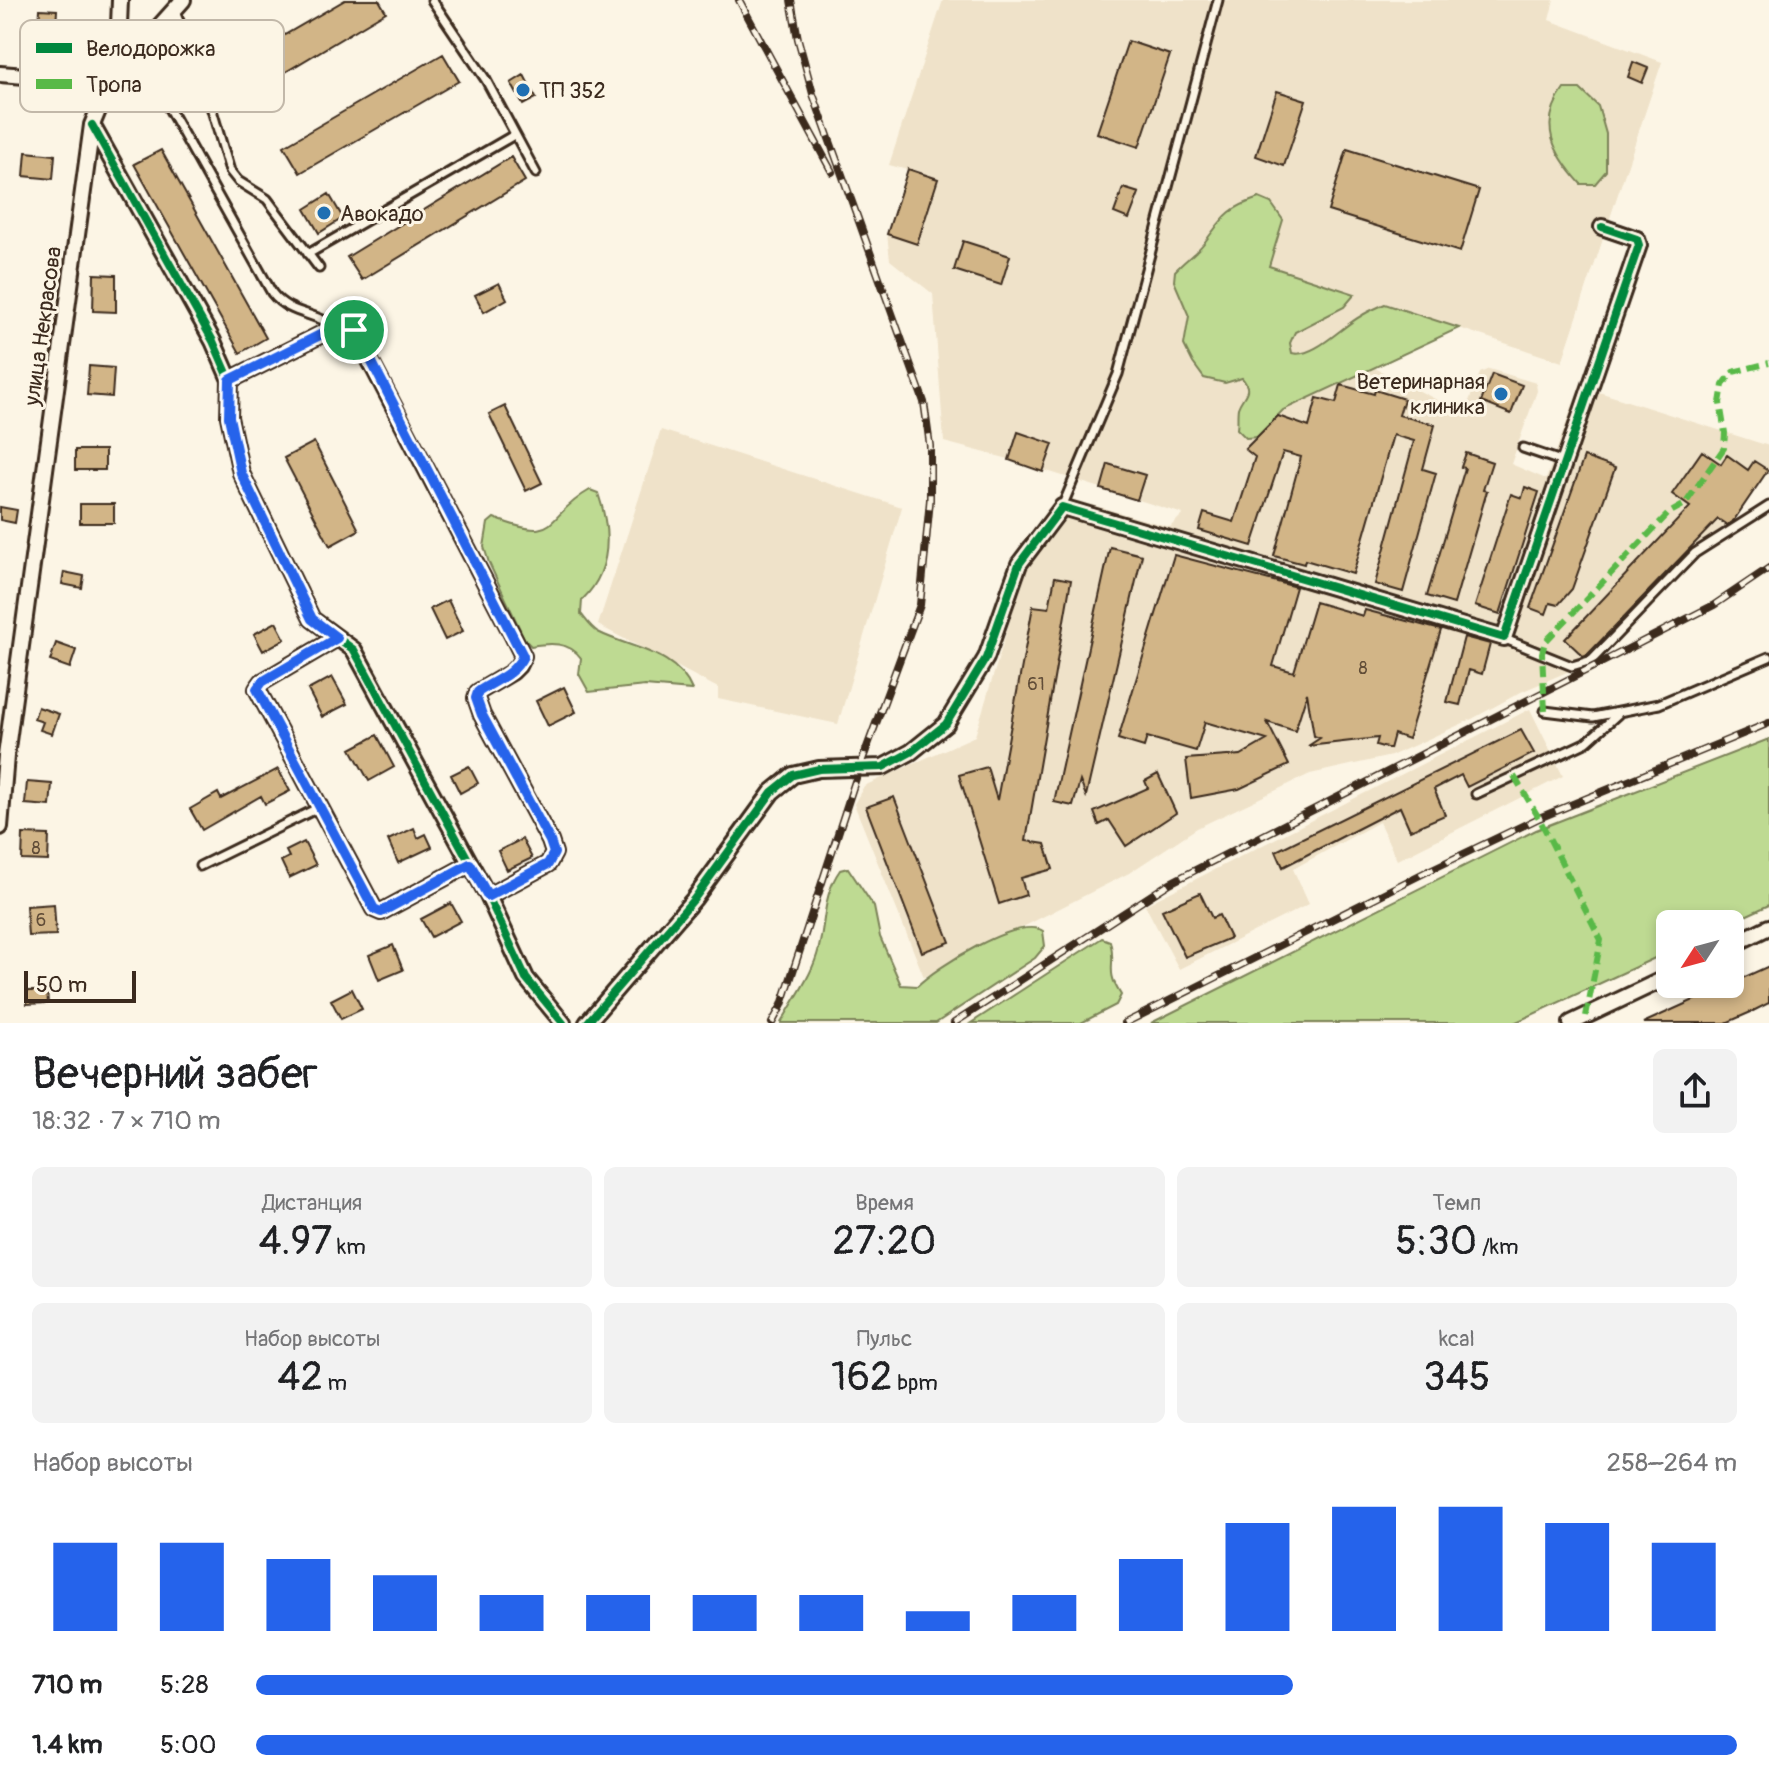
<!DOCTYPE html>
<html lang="ru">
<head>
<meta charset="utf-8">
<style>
  body { margin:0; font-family:Pangolin,sans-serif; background:#f2f2f2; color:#202124; height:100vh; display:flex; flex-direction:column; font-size:30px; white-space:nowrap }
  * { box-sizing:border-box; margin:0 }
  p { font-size:26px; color:#757577 }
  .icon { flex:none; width:44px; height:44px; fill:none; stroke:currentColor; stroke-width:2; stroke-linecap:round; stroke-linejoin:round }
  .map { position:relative; height:1023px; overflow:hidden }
  .drawer { display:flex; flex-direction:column; background:#fff; flex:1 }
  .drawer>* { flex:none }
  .needle { width:52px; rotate:234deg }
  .fabs { position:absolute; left:1656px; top:910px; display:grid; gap:16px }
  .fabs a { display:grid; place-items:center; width:88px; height:88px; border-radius:12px; background:#fff; box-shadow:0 4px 12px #0003; font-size:40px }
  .scale { position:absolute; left:24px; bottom:20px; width:112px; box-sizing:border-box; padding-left:8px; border:4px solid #3b2a1e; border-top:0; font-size:22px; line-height:28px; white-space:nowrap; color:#3b2a1e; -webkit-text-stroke:6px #fcf5e5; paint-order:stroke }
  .pin { position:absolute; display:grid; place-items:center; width:68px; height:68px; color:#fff; margin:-34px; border:4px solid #fff; border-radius:50%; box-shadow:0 2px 8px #0007 }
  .round { display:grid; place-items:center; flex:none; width:84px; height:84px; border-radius:12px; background:#f2f2f2 }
  .headline { display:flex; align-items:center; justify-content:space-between; height:136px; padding:0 32px }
  h1 { font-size:44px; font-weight:600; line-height:60px }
  .metrics { display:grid; grid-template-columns:repeat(3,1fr); gap:12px; height:136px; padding:8px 32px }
  .metrics div { display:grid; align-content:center; border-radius:12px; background:#f2f2f2; text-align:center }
  .metrics b { font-size:40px; font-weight:600 }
  .metrics small { font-size:22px; font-weight:400 }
  .metrics p { font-size:22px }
  .chart { height:224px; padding:16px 32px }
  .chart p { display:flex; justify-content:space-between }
  .chart svg { width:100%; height:144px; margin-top:8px; stroke:#2563eb; stroke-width:6 }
  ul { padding:0 32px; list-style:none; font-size:26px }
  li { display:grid; grid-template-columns:128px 96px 1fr; align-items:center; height:60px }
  li i { height:20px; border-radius:10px; background:#2563eb }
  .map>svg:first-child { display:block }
  .built { fill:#efe2c9 }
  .green { fill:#beda92; stroke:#7c8258; stroke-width:2 }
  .building { fill:#d2b587; stroke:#3b2a1e; stroke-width:2 }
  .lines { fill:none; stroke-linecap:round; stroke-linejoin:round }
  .lane-casing { stroke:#3b2a1e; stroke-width:13 }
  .street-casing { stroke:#3b2a1e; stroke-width:20 }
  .lane { stroke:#fcf5e5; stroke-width:7 }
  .street { stroke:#fcf5e5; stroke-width:14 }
  .rail-casing { stroke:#3b2a1e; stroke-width:8 }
  .rail { stroke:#fcf5e5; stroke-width:5; stroke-dasharray:15; stroke-linecap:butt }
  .quiet { stroke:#58b947; stroke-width:6; stroke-dasharray:12 6; stroke-linecap:butt }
  .cycleway-casing { stroke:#fcf5e5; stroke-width:13 }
  .cycleway { stroke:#00873e; stroke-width:8 }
  .route-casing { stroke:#fff; stroke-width:16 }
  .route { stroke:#2563eb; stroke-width:10 }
  .poi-dot { fill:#1f6fb2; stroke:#fcf5e5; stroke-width:3 }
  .labels { text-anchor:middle; stroke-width:6; stroke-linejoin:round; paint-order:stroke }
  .number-label { font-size:18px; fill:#614d38 }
  .poi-label { font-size:22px; fill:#3b2a1e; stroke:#fcf5e5; text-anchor:start }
  .street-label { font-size:22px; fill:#3b2a1e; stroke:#fcf5e5 }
  .key { fill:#fcf5e5; stroke:#c2b8a9; stroke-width:2 }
  .key-label { font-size:22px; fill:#3b2a1e }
</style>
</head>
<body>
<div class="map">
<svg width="1769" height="1023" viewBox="0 0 1769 1023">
  <rect width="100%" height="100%" fill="#fcf5e5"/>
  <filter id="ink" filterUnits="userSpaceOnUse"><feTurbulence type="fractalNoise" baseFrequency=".0125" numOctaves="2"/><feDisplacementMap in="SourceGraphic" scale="16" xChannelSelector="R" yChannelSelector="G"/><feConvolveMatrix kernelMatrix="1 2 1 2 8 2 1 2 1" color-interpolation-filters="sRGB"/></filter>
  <g filter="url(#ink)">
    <path class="built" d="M943,0H1554L1549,20L1662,62L1562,362L1459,328L1375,368L1464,414L1480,373L1489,369L1536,383L1537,391L1511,464L1546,479L1580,386L1769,446V469L1730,527L1599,658L1521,692L1472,719L1391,756L1310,774L1197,828L1129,873L924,977L854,804L864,786L975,736L1027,564L1063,519L1071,499L1170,527L1183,514L1009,459L944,442L933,294L890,260L887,234L908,170L889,165Z
      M661,430L902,507L838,724L718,699V688L598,625Z
      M1530,709L1563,776L1397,860L1379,822L1293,869L1309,904L1179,969L1145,905Z"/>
    <path class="green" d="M1564,89H1580L1598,106L1606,134V171L1595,184H1581C1554,154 1537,125 1564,89Z
      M1259,198L1271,203L1283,220L1269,266L1355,294L1344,307L1295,332L1290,343L1292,353C1313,359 1342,326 1361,316C1368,311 1377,308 1385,304L1459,328L1283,410L1257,437L1246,438L1237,429C1238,422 1237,414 1238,408C1242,395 1254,392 1242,378L1225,383L1204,378L1193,363L1184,345L1189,316L1174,281L1175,271C1184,261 1196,253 1204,243C1224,217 1226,209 1259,198Z
      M590,490L598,493C611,531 613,570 582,600L581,614C586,620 591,628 598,632C631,649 676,651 692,690L645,686L589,692L579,674L581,658C569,641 549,643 531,646L525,640L489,563L484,547L488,523L494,518C562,545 542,517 590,490Z
      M1769,739V905L1728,924H1670V951L1514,1023H1151L1536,830Z
      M848,868L874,907L880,937L901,985L917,986C935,968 1019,915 1043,931L1045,946L1035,958L936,1023H781C793,1001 809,980 817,955C826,926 822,895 840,870Z
      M1102,938L1110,941C1117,965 1104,969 1121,995L1116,1005L1081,1023H971Z"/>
    <path class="building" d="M345,0H379L386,12L262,86L247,57Z
      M40,9L57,10L55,43L38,42Z
      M1128,41L1170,55L1139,147L1097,133Z
      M443,54L459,81L300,173L284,146Z
      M1633,62L1648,68L1642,83L1628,77Z
      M524,75L536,98L523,105L511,83Z
      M1277,91L1306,100L1284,166L1256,156Z
      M1347,149L1479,190L1460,252L1328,211Z
      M161,150L266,338L240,353L134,164Z
      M26,152L55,155L53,179L24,176Z
      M511,157L525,181L362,280L347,257Z
      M908,169L938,179L917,244L887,234Z
      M1123,188L1139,193L1129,219L1114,213Z
      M329,194L343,218L319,233L305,209Z
      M963,241L1010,256L1001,285L954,270Z
      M94,274L116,275V312L93,311Z
      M499,283L507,299L484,312L475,295Z
      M89,366L114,368L112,397L87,395Z
      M1492,374L1522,385L1511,414L1481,402Z
      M1341,385L1374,394L1375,390L1404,399L1399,415L1435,425L1423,469L1436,473L1403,592L1375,584L1414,441L1393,435L1353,574L1305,560L1304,564L1274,556L1301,457L1283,452L1252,546L1199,530L1204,513L1234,522L1255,457L1245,449L1278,416L1309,427L1317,398L1336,403Z
      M505,406L542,483L526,491L489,414Z
      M1018,432L1053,444L1043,472L1009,460Z
      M314,442L359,530L330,546L284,458Z
      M75,450H105V470H75Z
      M1702,451L1721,464L1727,455L1748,470L1754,461L1768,470L1734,520L1727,525L1718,519L1588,654L1583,656L1565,639L1690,507L1672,494Z
      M1466,453L1492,462L1483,490L1487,491L1454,604L1427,596L1465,468L1461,467Z
      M1584,457L1615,468L1572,589L1558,605L1550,603L1546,614L1530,608Z
      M1108,464L1145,475L1137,500L1101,489Z
      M1525,487L1539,492L1500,614L1475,606L1511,494L1522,498Z
      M80,504H114V523H80Z
      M0,507L17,510L15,523L0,520Z
      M1110,547L1142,555L1086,796L1080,781L1073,806L1054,802Z
      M1174,555L1296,587L1273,666L1294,672L1315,602L1363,616L1365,610L1441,630L1408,739L1394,734L1390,749L1376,745L1378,738L1308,746L1320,738L1314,736L1307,693L1295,731L1267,722L1289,765L1239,789L1191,798L1186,759L1241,755L1267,740L1205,722L1196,751L1147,737L1144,747L1118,739Z
      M64,572L84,576L82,588L62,584Z
      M1055,577L1071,580L1026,841L1045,844L1053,869L1021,878L1026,895L999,904L959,775L987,767L997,800L1033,606L1049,608Z
      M448,600L463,631L445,640L430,609Z
      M276,622L285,639L263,651L254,634Z
      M1464,637L1490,644L1482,674L1469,670L1460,705L1447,702Z
      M56,643L76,650L70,668L50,661Z
      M332,677L347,704L322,717L308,690Z
      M564,687L576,712L548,726L536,701Z
      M38,707L59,714L52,734L40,730L43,722L34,719Z
      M1521,730L1534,753L1467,787L1461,775L1434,789L1445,815L1410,830L1400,807L1283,867L1276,851Z
      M377,735L394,767L369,781L351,749Z
      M469,766L478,783L460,793L451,775Z
      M278,769L290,791L265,804L261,796L202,830L190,809L218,793L221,799Z
      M1158,774L1176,813L1126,846L1109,820L1099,825L1094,812L1148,788L1145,781Z
      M27,782L52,784L50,806L25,804Z
      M894,797L950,942L922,952L866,807Z
      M414,828L418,838L426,834L432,847L398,863L388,840Z
      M23,834L49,835L48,861L22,860Z
      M522,839L532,858L507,870L498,851Z
      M304,842L316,865L289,878L281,861L289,857L286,851Z
      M1200,893L1212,918L1219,915L1230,938L1185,957L1162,910Z
      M451,903L461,921L431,937L421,919Z
      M54,904L56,935L28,936L26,906Z
      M393,945L403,970L379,980L369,955Z
      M1769,966V1003L1751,1012L1726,1023H1643Z
      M352,989L362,1009L341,1019L331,1000Z
      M27,991H47L48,1003L27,1004Z"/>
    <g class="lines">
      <defs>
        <path id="lane" d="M432,0L486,80L536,173
          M174,10L199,66L230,171L238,181L267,199L319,268
          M138,53L272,293C289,315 315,312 336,327
          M308,254L514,135
          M1523,448L1564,462
          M1062,507L1118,374L1218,0
          M1505,639L1572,666L1592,660L1695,553L1769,506
          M1545,711L1593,717L1659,704L1769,657
          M1476,794L1587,742L1618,714
          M200,866L320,807"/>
        <path id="street" d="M0,74L64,79L107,90
          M117,75L120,0
          M92,125L213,341L230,380L229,417L241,473L312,619L354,650L488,896L526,978L563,1023
          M230,380L336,327L354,330L513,636L523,656L518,666L512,672L478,692L476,698L482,715L550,841L554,853L548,864L488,896
          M337,638L262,682L257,689L374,909L381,912L470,864
          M0,827L6,756L92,125C110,75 149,39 183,0
          M1730,946L1769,927
          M587,1023L694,899L772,792L793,775L819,769L883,767L911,752L946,724L986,658L1019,564L1062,507L1504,638L1639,245L1637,239L1602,227
          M1571,1023L1670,976"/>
      </defs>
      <use href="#lane" class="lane-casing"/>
      <use href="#street" class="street-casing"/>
      <use href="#lane" class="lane"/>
      <use href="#street" class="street"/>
      <defs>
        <path id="rail" d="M739,0L832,172
          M772,1023L782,1005L859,769L920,605L930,500V446L924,402L813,94L798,39L791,0
          M954,1023L1170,883L1714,605L1769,568
          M1125,1023L1428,871L1539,818L1769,723"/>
      </defs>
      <use href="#rail" class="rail-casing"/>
      <use href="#rail" class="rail"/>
      <path class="quiet" d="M1545,711L1542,653L1545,642L1669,513L1685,504L1724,448L1725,433L1720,403L1723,385L1733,372L1769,363
        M1514,776L1539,818L1601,940L1586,1016"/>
      <defs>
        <path id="cycleway" d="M92,125L213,341L230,380L229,417L241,473L312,619L354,650L488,896L526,978L563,1023
          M587,1023L694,899L772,792L793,775L819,769L883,767L911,752L946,724L986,658L1019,564L1062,507L1504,638L1639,245L1637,239L1602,227"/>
      </defs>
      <use href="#cycleway" class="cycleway-casing"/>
      <use href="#cycleway" class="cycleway"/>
    </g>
  </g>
  <g class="lines" filter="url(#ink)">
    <defs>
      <path id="route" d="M336,327L354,330L362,343L523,656C514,675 494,681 478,692L476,698L482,715L550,841L554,853L548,864L488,896L470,864L381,912L374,909L257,689L262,682L337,638L312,619L241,473L229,417L230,380Z"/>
    </defs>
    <use href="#route" class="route-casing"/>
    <use href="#route" class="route"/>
  </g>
  <g class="poi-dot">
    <circle cx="523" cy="90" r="8"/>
    <circle cx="324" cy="213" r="8"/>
    <circle cx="1501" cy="394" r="8"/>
  </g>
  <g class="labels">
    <g class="number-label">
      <text x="1363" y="674">8</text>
      <text x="1036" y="690">61</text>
      <text x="36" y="854">8</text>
      <text x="41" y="926">6</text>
    </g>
    <g class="poi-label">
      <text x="539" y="98">ТП 352</text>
      <text x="340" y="221">Авокадо</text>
      <text x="1485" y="389" text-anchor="end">Ветеринарная<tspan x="1485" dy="25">клиника</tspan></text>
    </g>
    <g class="street-label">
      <text transform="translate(42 326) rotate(-82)" y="8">улица Некрасова</text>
    </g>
  </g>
  <rect x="20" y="20" width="264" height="92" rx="12" class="key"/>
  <rect x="36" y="43" width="36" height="10" fill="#00873e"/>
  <rect x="36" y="79" width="36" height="10" fill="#58b947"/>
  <g class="key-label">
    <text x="86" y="56">Велодорожка</text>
    <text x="86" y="92">Тропа</text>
  </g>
</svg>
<div class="fabs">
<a><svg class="needle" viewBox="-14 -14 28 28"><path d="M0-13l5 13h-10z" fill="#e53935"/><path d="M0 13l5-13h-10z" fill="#757577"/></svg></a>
</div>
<div class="scale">50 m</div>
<div class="pin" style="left:354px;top:330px;background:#1e9e55"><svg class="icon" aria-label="arrive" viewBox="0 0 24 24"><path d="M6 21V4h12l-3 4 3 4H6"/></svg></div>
</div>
<section class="drawer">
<div class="headline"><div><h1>Вечерний забег</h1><p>18:32 · 7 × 710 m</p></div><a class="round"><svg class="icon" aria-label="share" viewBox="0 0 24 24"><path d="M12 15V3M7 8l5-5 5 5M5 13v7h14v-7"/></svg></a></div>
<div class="metrics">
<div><p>Дистанция</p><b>4.97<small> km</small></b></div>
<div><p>Время</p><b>27:20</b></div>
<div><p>Темп</p><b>5:30<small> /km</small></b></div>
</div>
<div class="metrics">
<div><p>Набор высоты</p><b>42<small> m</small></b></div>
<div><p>Пульс</p><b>162<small> bpm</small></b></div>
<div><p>kcal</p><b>345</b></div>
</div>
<div class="chart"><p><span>Набор высоты</span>258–264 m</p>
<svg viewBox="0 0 160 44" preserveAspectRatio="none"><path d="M5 44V17M15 44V17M25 44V22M35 44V27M45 44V33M55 44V33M65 44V33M75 44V33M85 44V38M95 44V33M105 44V22M115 44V11M125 44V6M135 44V6M145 44V11M155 44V17"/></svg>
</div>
<ul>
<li><b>710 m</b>5:28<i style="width:70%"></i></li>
<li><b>1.4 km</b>5:00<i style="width:100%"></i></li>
</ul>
</section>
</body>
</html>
